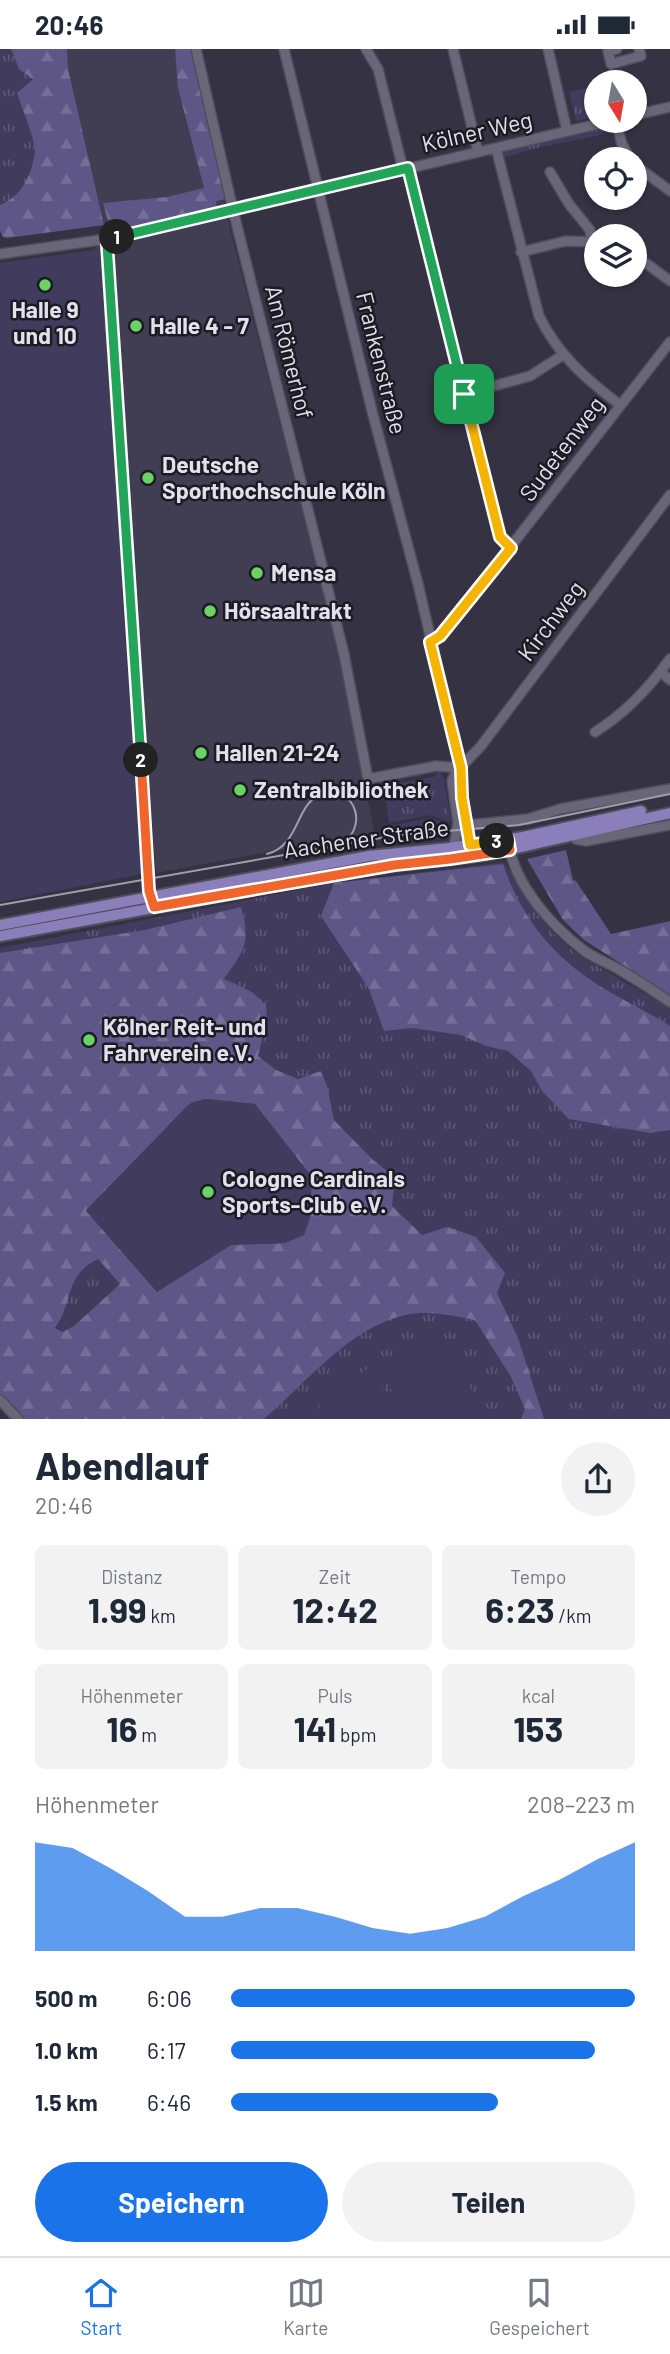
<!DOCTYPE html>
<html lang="de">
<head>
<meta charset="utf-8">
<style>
  body { margin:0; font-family:Barlow,sans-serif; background:#f2f2f3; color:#1f2937; height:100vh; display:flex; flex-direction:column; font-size:26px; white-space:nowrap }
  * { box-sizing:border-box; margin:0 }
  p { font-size:23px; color:#747a83 }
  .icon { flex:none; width:38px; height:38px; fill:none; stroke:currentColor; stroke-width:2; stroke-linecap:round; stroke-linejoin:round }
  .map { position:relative; height:1370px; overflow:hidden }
  .side { display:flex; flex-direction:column; background:#fff; flex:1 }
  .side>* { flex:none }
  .needle { width:46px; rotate:169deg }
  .controls { position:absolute; left:584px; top:21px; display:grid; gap:14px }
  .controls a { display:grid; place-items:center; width:63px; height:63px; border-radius:50%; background:#fff; box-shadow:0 2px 5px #0004; font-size:35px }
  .pin { position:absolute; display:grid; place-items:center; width:60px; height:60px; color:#fff; margin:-30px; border-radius:14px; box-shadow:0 4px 10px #0006 }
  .km { position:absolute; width:35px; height:35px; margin:-18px; border-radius:50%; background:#222; color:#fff; font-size:19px; line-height:35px; text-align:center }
  .round { display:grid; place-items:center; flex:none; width:74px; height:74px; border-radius:37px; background:#f2f2f3 }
  .summary { display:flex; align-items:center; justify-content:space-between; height:119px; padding:0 35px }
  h1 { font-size:38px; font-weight:700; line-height:52px }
  .metrics { display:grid; grid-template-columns:repeat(3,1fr); gap:10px; height:119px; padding:7px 35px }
  .metrics div { display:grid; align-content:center; border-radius:10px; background:#f2f2f3; text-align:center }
  .metrics b { font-size:35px; font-weight:700 }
  .metrics small { font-size:19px; font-weight:400 }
  .metrics p { font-size:19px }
  .chart { height:196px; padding:14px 35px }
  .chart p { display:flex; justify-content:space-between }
  .chart svg { width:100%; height:126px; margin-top:7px; fill:#1a73e8; opacity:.7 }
  .primary-button { display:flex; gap:14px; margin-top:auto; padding:14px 35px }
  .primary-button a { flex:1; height:80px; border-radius:42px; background:#1a73e8; color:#fff; font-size:28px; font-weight:700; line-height:80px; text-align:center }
  .primary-button a+a { background:#f2f2f3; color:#1f2937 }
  ul { padding:0 35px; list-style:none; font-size:23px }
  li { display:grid; grid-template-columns:112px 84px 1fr; align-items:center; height:52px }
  li i { height:18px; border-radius:9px; background:#1a73e8 }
  .status { display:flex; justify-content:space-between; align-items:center; height:49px; padding:0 35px; background:#fff; direction:ltr }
  .status svg { height:19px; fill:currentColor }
  .dock { display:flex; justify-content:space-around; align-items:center; height:98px; border-top:2px solid #e0e1e3; background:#fff; font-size:19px; color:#747a83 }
  .dock a { display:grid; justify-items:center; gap:4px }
  .dock .on { color:#1a73e8 }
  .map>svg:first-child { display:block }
  .built { fill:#413e53 }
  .grass { fill:url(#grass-tufts) }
  .forest { fill:url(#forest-firs); fill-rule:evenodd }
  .garden { fill:#413b5e }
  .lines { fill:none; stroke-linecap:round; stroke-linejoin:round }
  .minor-casing { stroke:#504e5b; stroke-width:12 }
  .major-casing { stroke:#504e5b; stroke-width:14 }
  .minor { stroke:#686678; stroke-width:9 }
  .major { stroke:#8a7fbb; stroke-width:10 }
  .tram { stroke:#a09eab; stroke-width:2 }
  .split-1-casing { stroke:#fff; stroke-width:14 }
  .split-2-casing { stroke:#fff; stroke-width:14 }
  .split-3-casing { stroke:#fff; stroke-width:14 }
  .split-4-casing { stroke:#fff; stroke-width:14 }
  .split-1 { stroke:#22a559; stroke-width:9 }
  .split-2 { stroke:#22a559; stroke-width:9 }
  .split-3 { stroke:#f0652b; stroke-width:9 }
  .split-4 { stroke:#f5b400; stroke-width:9 }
  .poi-dot { fill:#6ad364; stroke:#1c1b23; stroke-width:2.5 }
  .labels { text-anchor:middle; stroke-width:5; stroke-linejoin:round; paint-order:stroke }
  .street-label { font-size:23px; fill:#e2e1eb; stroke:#1c1b23 }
  .poi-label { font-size:23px; font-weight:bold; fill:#e2e1eb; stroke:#1c1b23; text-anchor:start }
</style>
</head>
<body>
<div class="status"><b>20:46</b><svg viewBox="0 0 49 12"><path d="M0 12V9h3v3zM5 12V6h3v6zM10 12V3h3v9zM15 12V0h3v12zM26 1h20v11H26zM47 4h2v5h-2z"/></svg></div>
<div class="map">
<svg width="670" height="1371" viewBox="0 0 670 1371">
  <defs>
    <pattern id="grass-tufts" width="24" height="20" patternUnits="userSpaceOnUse" patternTransform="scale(1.75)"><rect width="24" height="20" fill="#413b5e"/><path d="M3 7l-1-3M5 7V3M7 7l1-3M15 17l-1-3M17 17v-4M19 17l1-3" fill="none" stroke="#5c5775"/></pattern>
    <pattern id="forest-firs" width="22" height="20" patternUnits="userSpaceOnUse" patternTransform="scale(1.75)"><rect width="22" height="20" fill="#5e5686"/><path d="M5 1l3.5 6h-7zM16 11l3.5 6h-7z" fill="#756e97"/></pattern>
  </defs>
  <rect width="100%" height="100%" fill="#353243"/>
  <path class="built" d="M67,0H188L231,184L338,602L375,787L359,786L156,824L135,537L17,539L0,482V214L94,201L106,184L68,20Z"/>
  <path class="grass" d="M0,0H67L68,20L104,176L3,188L0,182Z
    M596,37L597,67L576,72L569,43Z
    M609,76L615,83L537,99L505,108L501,107L500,102Z
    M438,723L441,725L444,730L451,773L430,766L389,774L384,737L434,728Z
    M430,769L449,776L447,779L393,785L390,777Z
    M504,813L540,869L557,888L578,906L670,959V1370H23L0,1347V899L334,834Z"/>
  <path class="forest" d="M11,0H67L68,20L104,176L7,189L3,188L0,182V156C21,148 32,126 35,103C36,93 21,56 17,44L33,30L19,20Z
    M175,0H191L226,150L216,152L217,161L130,180L127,173L109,176L103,154L167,148L204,139L178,39Z
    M566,801L573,831L576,832L611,885L670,872V946L584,891L563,871L527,810Z
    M503,815C523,873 556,911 608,942C629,954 650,964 670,977V1081L650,1084L569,1070L542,1042L531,1022L508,1002L486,997L461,986L412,979L384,982L369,940L321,867L334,834Z
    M241,858C251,894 245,900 224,930L252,943L266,956L267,970L258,1007L276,1021L298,1030L321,1022L327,1037L334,1071L372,1110L395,1128L392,1157L422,1186L447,1178L476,1188L505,1224L497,1244L518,1289L544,1370H521L525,1360L511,1328L475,1271C453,1267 428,1261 406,1266C352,1276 304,1336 264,1370H22L0,1347V904L145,881ZM205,1050L255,1055L285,1194L231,1196L158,1242L86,1161L191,1054ZM98,1210L120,1235L74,1277L62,1283L55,1279C74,1253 64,1226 98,1210Z"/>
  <path class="garden" d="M98,201L142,825L0,853V214Z
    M205,1050L255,1055L312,1128L310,1169L304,1186L285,1194L231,1196L157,1243L86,1162L188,1056Z
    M438,1282L488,1370H408L377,1316Z
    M371,1318L400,1370H327L315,1349Z"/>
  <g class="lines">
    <defs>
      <path id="minor" d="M196,0L233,161L344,605L368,730L436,717L461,719
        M284,0L372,362L418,535L461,719L462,749L470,795L456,810
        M366,0L378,20L403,120
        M453,0L478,103
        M548,0L567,82
        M617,0L608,2L611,15L641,7L639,0
        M635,66L670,58
        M617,76L622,95L630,110
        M496,99L539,267C558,306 586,330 620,356
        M635,116L670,142
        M408,119L500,488L511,499
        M550,123L569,155L590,181L592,193
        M107,190L148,829L150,847L154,858
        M521,203L566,192L595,193
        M0,205L107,190L611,72
        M635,206L670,232
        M464,345L530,327L563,306
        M430,593L441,587L670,293
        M661,623L670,631
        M595,683C626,664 649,639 670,610
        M468,776L528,770L560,760L670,740
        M575,784L576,790L586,792L670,776
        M509,796C515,836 551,876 582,900C593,909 608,914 620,921C637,931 654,942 670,953
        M454,798L458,774L452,732L456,723L481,697L670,446
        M0,1351L19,1371"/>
      <path id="major" d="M0,876L369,807L449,799L523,788L641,762
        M0,887L367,820L486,806L670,764"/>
    </defs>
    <use href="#minor" class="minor-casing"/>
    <use href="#major" class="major-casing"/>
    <use href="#minor" class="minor"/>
    <use href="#major" class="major"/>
    <path class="tram" d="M267,805C301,797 295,751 324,745C357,737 369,781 339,796
      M0,856L398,786L519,776L670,745"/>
  </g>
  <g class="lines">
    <defs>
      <path id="split-1" d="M117,188L408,119L464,345"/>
      <path id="split-2" d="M117,188L107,190V195L141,711"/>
      <path id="split-3" d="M141,711L149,842L154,858L394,816L450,810L510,801L508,790L497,792"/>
      <path id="split-4" d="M464,345L500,488L511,499L440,587L430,593L461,719L462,749L470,796L497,792"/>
    </defs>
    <use href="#split-1" class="split-1-casing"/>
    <use href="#split-2" class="split-2-casing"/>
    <use href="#split-3" class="split-3-casing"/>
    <use href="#split-4" class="split-4-casing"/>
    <use href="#split-1" class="split-1"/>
    <use href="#split-2" class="split-2"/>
    <use href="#split-3" class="split-3"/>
    <use href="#split-4" class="split-4"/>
  </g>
  <g class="poi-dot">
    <circle cx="45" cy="236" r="7"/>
    <circle cx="136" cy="277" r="7"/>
    <circle cx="148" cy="429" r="7"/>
    <circle cx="257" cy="524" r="7"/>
    <circle cx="210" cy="562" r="7"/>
    <circle cx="201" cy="704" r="7"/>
    <circle cx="240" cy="741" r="7"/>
    <circle cx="89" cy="991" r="7"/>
    <circle cx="208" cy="1143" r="7"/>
  </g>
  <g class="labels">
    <g class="street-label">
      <text transform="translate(477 83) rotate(-13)" y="8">Kölner Weg</text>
      <text transform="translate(289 303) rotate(76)" y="8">Am Römerhof</text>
      <text transform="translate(381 314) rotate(76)" y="8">Frankenstraße</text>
      <text transform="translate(562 400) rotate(-53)" y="8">Sudetenweg</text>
      <text transform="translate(551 572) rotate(-53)" y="8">Kirchweg</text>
      <text transform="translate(366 790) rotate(-8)" y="8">Aachener Straße</text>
    </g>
    <g class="poi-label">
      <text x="45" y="269" text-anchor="middle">Halle 9<tspan x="45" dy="26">und 10</tspan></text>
      <text x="150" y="285">Halle 4 - 7</text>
      <text x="162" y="424">Deutsche<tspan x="162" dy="26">Sporthochschule Köln</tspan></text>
      <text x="271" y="532">Mensa</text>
      <text x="224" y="570">Hörsaaltrakt</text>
      <text x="215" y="712">Hallen 21-24</text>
      <text x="254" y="749">Zentralbibliothek</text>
      <text x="103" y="986">Kölner Reit- und<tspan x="103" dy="26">Fahrverein e.V.</tspan></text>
      <text x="222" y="1138">Cologne Cardinals<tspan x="222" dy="26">Sports-Club e.V.</tspan></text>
    </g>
  </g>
</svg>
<div class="controls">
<a><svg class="needle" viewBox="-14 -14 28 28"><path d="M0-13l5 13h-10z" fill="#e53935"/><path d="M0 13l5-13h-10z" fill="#747a83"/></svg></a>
<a><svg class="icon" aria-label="locate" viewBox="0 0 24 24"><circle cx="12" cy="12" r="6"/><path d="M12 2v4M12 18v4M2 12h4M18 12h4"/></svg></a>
<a><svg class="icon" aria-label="layers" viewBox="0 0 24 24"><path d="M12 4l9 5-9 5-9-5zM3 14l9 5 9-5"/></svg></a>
</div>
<div class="pin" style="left:464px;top:345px;background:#1e9e55"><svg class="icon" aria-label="arrive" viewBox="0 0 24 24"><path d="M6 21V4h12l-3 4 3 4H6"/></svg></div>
<b class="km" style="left:117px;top:188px">1</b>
<b class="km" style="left:141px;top:711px">2</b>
<b class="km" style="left:497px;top:792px">3</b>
</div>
<section class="side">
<div class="summary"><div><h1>Abendlauf</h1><p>20:46</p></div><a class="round"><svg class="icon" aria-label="share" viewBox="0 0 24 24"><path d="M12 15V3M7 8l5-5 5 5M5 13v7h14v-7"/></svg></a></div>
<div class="metrics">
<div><p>Distanz</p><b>1.99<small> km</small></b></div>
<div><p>Zeit</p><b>12:42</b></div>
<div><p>Tempo</p><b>6:23<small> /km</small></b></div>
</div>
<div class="metrics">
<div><p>Höhenmeter</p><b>16<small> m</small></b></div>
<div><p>Puls</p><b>141<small> bpm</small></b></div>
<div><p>kcal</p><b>153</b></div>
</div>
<div class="chart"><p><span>Höhenmeter</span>208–223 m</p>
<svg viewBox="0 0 160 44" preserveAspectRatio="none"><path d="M0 44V6L10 8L20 15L30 23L40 32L50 32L60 29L70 29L80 32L90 36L100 38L110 36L120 32L130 25L140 19L150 12L160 6V44z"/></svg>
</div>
<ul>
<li><b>500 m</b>6:06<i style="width:100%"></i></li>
<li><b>1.0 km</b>6:17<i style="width:90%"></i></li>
<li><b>1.5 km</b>6:46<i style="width:66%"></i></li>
</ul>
<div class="primary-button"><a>Speichern</a><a>Teilen</a></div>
</section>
<nav class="dock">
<a class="on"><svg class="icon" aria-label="home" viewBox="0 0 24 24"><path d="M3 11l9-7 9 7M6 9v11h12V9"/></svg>Start</a>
<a><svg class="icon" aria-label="map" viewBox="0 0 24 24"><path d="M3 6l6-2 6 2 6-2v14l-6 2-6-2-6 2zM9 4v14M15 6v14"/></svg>Karte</a>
<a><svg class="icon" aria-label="saved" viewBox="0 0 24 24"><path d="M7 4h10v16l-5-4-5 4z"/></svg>Gespeichert</a>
</nav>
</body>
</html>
